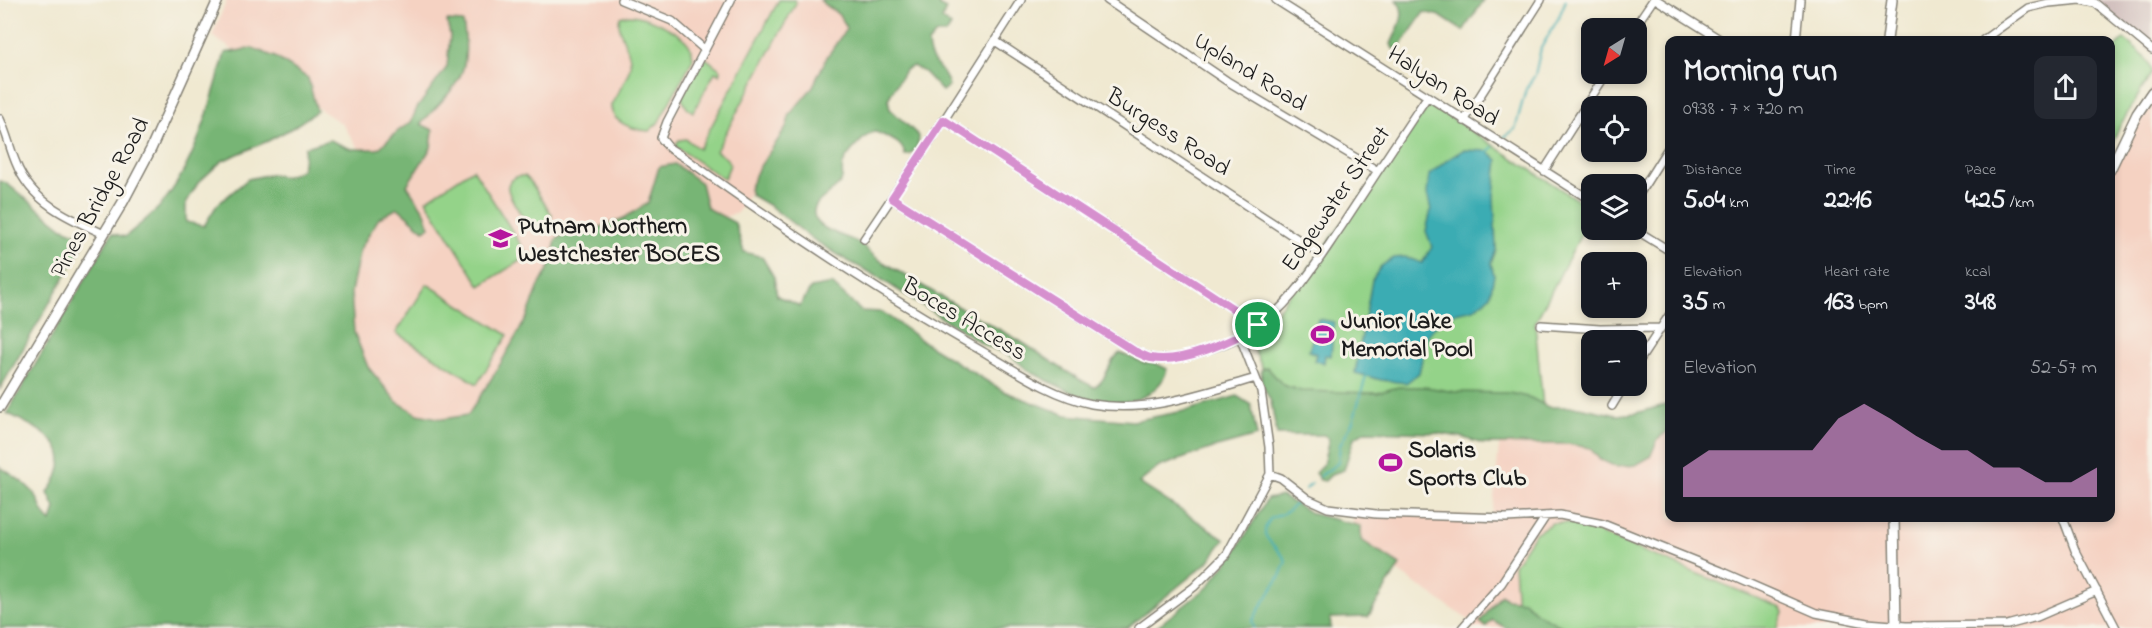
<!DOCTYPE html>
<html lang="en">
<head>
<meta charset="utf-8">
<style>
  body { margin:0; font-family:"Indie Flower",sans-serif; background:#242831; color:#f1f3f6; height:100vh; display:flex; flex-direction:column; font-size:22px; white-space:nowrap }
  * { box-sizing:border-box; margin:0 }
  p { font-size:20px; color:#9ea1a6 }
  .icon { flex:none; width:33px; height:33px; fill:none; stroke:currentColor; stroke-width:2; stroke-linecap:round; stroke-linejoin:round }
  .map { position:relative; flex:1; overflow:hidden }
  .side { position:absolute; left:1665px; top:36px; width:450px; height:486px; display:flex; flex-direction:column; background:#171b24; border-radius:12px; box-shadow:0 3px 9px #0003 }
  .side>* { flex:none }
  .needle { width:39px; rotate:217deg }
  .buttons { position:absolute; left:1581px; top:18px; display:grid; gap:12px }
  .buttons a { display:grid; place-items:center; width:66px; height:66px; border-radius:12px; background:#171b24; box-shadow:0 3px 9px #0003; font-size:30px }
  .pin { position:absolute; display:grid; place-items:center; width:51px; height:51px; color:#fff; margin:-26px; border:3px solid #fff; border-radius:50%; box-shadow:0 2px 6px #0007 }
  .round { display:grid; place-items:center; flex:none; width:63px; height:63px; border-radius:12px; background:#242831 }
  .head { display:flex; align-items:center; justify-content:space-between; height:102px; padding:0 18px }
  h1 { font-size:33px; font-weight:700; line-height:45px }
  .stats { display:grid; grid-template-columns:repeat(3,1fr); gap:9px; height:102px; padding:6px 18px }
  .stats div { display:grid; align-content:center }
  .stats b { font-size:26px; font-weight:700 }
  .stats small { font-size:16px; font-weight:400 }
  .stats p { font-size:16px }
  .chart { height:168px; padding:12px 18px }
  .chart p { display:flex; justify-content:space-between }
  .chart svg { width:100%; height:108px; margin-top:6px; fill:#d690ce; opacity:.7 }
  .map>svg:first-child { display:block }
  .built { fill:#f5d2c2 }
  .industrial { fill:#d1bfbd }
  .green { fill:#94d389; stroke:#587852; stroke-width:1.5 }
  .forest { fill:#77b575; stroke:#4a6848; stroke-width:1.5 }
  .water { fill:#3aacb3; stroke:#2b6468; stroke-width:1.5 }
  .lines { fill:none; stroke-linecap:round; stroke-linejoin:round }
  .stream { stroke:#3aacb3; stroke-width:2 }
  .minor-casing { stroke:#868276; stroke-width:10 }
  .tertiary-casing { stroke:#868276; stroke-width:12 }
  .minor { stroke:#fff; stroke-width:7 }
  .tertiary { stroke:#fff; stroke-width:9 }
  .route-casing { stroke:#fff; stroke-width:12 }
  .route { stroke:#d690ce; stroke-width:8 }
  .labels { text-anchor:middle; stroke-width:6; stroke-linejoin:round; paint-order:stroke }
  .street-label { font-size:24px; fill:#1c1c1c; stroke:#f7f3e8 }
  .poi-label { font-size:24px; font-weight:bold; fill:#1c1c1c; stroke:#f7f3e8; text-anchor:start }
</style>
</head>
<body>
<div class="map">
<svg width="2152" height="628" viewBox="0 0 2152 628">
  <rect width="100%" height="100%" fill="#f7f3e8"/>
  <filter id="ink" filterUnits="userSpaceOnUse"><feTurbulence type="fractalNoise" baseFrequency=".0167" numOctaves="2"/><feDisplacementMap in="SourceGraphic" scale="12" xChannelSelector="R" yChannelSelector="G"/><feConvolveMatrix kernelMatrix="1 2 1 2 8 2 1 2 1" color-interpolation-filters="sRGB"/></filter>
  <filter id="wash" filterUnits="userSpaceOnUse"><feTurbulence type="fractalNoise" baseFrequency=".008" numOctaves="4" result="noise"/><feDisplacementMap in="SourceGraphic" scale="24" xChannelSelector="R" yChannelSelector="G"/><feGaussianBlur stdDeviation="1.35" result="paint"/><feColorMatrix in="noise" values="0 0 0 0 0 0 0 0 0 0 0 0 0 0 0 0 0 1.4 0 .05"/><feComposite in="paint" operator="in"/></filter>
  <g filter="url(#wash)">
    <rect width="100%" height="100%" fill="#f0e9d1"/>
    <path class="built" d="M227,0H847L861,9L737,213L566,265L452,476L303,317L382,181L342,124L212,36Z
      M2152,93V628H1462L1469,620L1351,540L1354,511L1492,517L1502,417L1669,421L1670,518H2110L2111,171Z"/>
    <path class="industrial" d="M2096,0H2152V52Z"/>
    <path class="green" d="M779,0H795L796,3L716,151L727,159L730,165L724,179L675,146L679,140L686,139L699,149Z
      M628,15C644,14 686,33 691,49C693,52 692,55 693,59L658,123L649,131C635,130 610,123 611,105C617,94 627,80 630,67C633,50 615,33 620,17Z
      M2124,39C2134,48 2152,59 2152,73L2119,127L2111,147V53Z
      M703,59H707L721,70L720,75L715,72L693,112L687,108L681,97Z
      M1430,104L1591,209V215L1535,323L1543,407L1277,401L1252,345Z
      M473,169L528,256L480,286L426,200Z
      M518,176H525L530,181L552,215L549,227C545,231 541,233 536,231C528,228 506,193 508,186C509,181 513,178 518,176Z
      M427,284L508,335L477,384L396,333Z
      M1552,523H1572L1600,531L1601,534L1781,608L1783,612L1777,628H1542L1517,609L1514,565L1535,533Z"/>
    <path class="forest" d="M820,0H937L940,6L946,9L942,19L951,26L946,34H936L928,43C929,66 944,66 949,86L942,91L924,72L913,66L905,70L888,99L890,109L919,136C919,144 917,149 910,155H905C903,145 896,141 887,137C883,135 878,132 874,132C866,133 845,157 843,164C841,170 844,177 841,182C835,193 804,203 817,221C826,233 848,236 861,244C867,249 872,255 878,259C922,286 967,312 1013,337C1041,353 1065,373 1094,387C1108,381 1107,361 1120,353L1144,363L1157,364L1167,369C1165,379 1157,388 1148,394C1112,416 1063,390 1030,371C1022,367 1016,359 1008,355C1001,351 993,349 986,346L873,274L848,261L814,240L770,206L751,195L749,189L758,169L786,128L790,114L812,88L827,57L846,29C843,13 830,10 820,0Z
      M1396,0H1484L1463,31L1440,16L1424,12L1399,48L1393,49L1391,44C1397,29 1409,13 1396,0Z
      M447,21L463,22C473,78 455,85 421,124L433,130L431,148L407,185L425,212L430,227L424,230L398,208L379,218L360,249L351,292L354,332L368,367L397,402L418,414L443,419L468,415L495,373L527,317L539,286L551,264L556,240L571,230H593L624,218L648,203L659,167L675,164L701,183L707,208L735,223L744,252L762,257L774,277L777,296L800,306L811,288L832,284L861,311L882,312L930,346L1003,391L1066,415L1133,421L1189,410L1237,396L1251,405L1257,436L1210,449L1159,467L1139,483L1225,539L1208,562L1127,628H0V467C12,475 30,485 37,498C42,508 42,514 51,522L55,508L48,493C81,446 45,433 7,413L112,233L125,237C136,227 149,218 160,206C195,166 211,103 225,53L253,48L275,57L308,78L317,111L292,128L268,141L222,161L198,183L186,203V222L204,226L217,205L248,179L271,174L284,177L302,170L305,147L330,140L351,149H378L398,131L411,122L417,108L447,67L450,35Z
      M0,181L6,183L63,228L76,233L84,243L0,389Z
      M1267,367L1283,385L1301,391L1377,393L1398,387H1426L1455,392L1510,393L1531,398L1548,407H1579L1617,415L1636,413L1669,404V430L1658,439L1650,457L1636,465L1616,467L1599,459L1590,448L1568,444H1483L1461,437L1435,433L1365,431L1354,438L1344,470L1332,474L1325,481L1320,480L1315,473L1323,465L1329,439L1324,435H1277L1271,402L1262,384L1261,370Z
      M1281,496L1313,514L1361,526V540L1400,565L1368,617L1330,618L1331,628H1155L1208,587L1239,546L1267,499Z
      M1501,594L1507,599L1524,601L1536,613L1565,628H1506L1492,620L1486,627L1480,622Z"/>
    <path class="water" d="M1463,150L1488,151L1498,160L1494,195L1496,250L1491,263L1494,275L1490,296L1474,309L1455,313L1435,326L1427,336L1419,373L1406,383L1381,380L1355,373L1372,280L1381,266L1394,258L1405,257L1422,263L1432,247L1426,231L1431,210L1427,194L1429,175L1447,160Z
      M1318,319L1334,322L1331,356L1325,355L1324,363L1314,361L1316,354L1309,351Z"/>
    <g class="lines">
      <path class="stream" d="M1503,138L1515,129L1526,89L1535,75L1541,48L1558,19L1566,0
        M1488,151L1493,147
        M1319,477L1338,463L1340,445L1353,421L1366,376
        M1306,489L1312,483
        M1254,628L1252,621L1280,576L1286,561C1278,544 1254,539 1271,518C1283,515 1291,510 1299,500"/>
    </g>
  </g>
  <g filter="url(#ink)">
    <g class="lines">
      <defs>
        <path id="minor" d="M621,0L672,21L705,50
          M731,0L667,122L661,138L669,148L685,158C781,227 879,293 982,351C1016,371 1052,396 1092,404C1148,414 1203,393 1256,378
          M1107,0L1227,81L1378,171
          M1276,0L1592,201
          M1657,0L1721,40
          M1634,28L1653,0
          M1796,40L1800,0
          M1983,40L2028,8L2049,3L2081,0L2095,3L2152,50
          M995,41L1322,255
          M0,119C7,134 10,149 16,163C31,202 68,218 104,234
          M944,120L1258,325
          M1464,121L1541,0
          M1544,171L1606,74
          M892,198L1134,351C1139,353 1145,356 1151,358C1182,364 1243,339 1267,320C1297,296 1319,259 1341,227C1370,183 1398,140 1427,97
          M1636,199L1670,145
          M1636,230L1670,251
          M864,239L944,120L1021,0
          M1541,325L1600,329L1659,328
          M1636,366L1670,314
          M1612,406L1624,386
          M1270,474L1281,478L1308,499L1328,508L1376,514L1506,518L1560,515L1603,524L1720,571L1816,613L1867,623L1906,626L2007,625L2037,617L2097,591
          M2063,518L2075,550L2116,628
          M1139,628L1194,587L1227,554L1270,474L1269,447L1261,391L1240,337
          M1462,628L1501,584L1546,516"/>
        <path id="tertiary" d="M1887,40L1892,0
          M2110,170L2137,114L2152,92
          M0,407L123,202L151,149L218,0
          M1894,518L1896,628"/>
      </defs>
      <use href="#minor" class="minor-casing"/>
      <use href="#tertiary" class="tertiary-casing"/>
      <use href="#minor" class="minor"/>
      <use href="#tertiary" class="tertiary"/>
    </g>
  </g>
  <g class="lines" filter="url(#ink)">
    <defs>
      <path id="route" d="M944,120L1258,325C1233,341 1182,364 1151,358C1146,357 1139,353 1134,351L892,198Z"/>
    </defs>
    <use href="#route" class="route-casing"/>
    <use href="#route" class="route"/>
  </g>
  <defs>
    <symbol id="school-bare" viewBox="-9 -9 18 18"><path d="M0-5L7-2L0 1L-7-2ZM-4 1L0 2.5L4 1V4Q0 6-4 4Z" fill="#b5179e" stroke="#f7f3e8" stroke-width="2.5" paint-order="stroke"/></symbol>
    <symbol id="stadium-bare" viewBox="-9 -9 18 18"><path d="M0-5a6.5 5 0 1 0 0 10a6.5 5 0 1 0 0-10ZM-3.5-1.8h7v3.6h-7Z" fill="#b5179e" stroke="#f7f3e8" stroke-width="2.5" paint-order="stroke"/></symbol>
  </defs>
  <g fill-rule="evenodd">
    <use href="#school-bare" x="484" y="222" width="33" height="33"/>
    <use href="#stadium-bare" x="1306" y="318" width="33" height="33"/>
    <use href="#stadium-bare" x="1374" y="446" width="33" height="33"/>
  </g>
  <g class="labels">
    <g class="street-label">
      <text transform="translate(1251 71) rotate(32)" y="8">Upland Road</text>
      <text transform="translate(1444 85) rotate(33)" y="8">Halyan Road</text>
      <text transform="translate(1169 131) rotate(33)" y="8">Burgess Road</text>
      <text transform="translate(99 197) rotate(-61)" y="8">Pines Bridge Road</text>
      <text transform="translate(1335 198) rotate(-55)" y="8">Edgewater Street</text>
      <text transform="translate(965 318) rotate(31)" y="8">Boces Access</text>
    </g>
    <g class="poi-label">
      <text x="518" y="233">Putnam Northern<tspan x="518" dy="28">Westchester BOCES</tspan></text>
      <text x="1341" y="328">Junior Lake<tspan x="1341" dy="28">Memorial Pool</tspan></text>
      <text x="1408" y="457">Solaris<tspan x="1408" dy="28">Sports Club</tspan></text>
    </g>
  </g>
</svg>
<div class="buttons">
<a><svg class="needle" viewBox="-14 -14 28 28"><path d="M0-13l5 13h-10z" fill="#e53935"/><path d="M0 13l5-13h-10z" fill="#9ea1a6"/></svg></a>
<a><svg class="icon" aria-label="locate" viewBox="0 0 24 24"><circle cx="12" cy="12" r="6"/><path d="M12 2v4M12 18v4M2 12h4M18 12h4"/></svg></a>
<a><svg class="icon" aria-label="layers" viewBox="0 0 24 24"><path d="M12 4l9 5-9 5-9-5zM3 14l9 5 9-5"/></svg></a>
<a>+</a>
<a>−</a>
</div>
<div class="pin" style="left:1258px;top:325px;background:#1e9e55"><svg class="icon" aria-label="arrive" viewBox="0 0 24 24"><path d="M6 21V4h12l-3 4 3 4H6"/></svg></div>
<section class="side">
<div class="head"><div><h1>Morning run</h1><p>09:38 · 7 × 720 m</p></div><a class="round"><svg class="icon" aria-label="share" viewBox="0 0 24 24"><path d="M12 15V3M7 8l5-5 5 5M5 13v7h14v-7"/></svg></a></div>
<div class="stats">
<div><p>Distance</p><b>5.04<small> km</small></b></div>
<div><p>Time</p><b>22:16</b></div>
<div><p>Pace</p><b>4:25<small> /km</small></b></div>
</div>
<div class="stats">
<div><p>Elevation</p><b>35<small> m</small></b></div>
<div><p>Heart rate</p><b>163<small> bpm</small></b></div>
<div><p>kcal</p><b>348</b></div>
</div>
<div class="chart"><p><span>Elevation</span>52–57 m</p>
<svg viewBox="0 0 160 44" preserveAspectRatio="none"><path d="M0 44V32L10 25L20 25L30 25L40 25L50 25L60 12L70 6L80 12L90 19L100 25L110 25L120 32L130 32L140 38L150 38L160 32V44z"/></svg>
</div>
</section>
</div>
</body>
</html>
